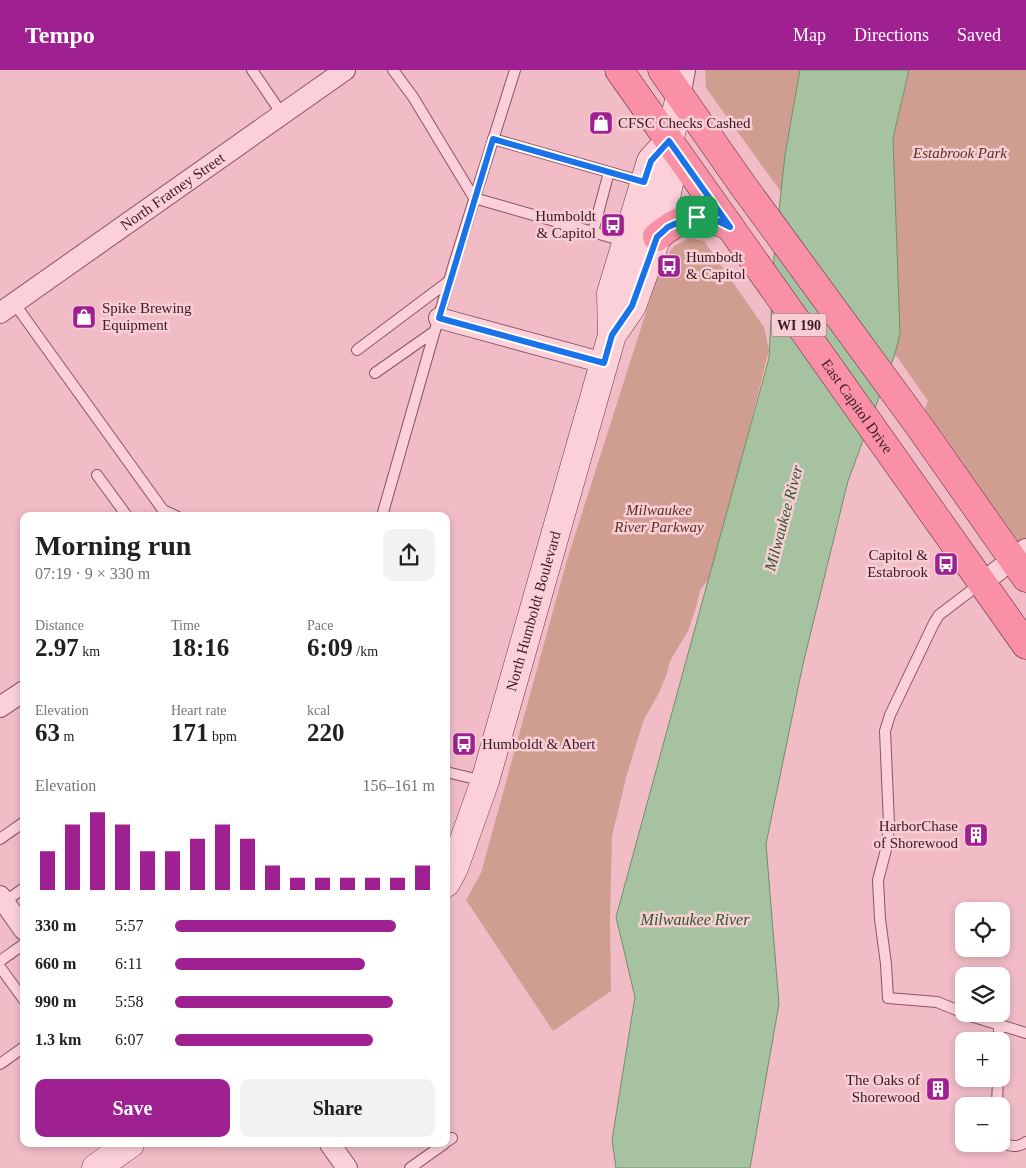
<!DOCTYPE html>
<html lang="en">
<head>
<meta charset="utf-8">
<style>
  body { margin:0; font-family:Georgia,serif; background:#f2f2f2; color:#202124; height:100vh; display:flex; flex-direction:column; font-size:19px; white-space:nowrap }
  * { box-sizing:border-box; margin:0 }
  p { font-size:16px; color:#757577 }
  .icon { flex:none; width:28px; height:28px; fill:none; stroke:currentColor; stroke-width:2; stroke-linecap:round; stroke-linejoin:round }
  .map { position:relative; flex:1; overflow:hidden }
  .details { position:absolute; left:20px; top:442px; width:430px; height:635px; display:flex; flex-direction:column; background:#fff; border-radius:10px; box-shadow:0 2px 8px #0003 }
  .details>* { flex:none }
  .fabs { position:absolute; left:955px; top:832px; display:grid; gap:10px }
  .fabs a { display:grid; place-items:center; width:55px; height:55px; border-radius:10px; background:#fff; box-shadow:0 2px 8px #0003; font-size:25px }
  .pin { position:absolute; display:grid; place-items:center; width:42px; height:42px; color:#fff; margin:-21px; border-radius:10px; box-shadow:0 2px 8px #0006 }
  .round { display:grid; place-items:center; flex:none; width:52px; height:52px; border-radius:10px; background:#f2f2f2 }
  .overview { display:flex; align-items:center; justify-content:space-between; height:85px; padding:0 15px }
  h1 { font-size:28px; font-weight:700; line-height:38px }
  .figures { display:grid; grid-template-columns:repeat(3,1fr); gap:8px; height:85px; padding:5px 15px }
  .figures div { display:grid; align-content:center }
  .figures b { font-size:25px; font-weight:700 }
  .figures small { font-size:14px; font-weight:400 }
  .figures p { font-size:14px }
  .chart { height:140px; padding:10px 15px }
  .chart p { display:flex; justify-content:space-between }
  .chart svg { width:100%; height:90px; margin-top:5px; stroke:#9e2091; stroke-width:6 }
  .cta { display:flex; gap:10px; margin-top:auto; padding:10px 15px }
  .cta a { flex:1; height:58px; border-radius:10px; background:#9e2091; color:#fff; font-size:20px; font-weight:700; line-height:58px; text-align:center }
  .cta a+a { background:#f2f2f2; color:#202124 }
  ul { padding:0 15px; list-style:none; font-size:16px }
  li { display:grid; grid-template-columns:80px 60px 1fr; align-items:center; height:38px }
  li i { height:12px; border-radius:6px; background:#9e2091 }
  header { display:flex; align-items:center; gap:30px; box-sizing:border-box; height:70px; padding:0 25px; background:#9e2091; color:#fff }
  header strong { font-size:24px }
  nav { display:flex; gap:28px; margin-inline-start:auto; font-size:18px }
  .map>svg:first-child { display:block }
  .green { fill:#d09e90 }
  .water { fill:#a7c2a1; stroke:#6d9067 }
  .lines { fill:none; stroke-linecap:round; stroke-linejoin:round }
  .service-casing { stroke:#8a5468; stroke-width:12 }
  .minor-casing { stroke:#8a5468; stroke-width:22 }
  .secondary-casing { stroke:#6c384c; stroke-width:29 }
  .primary-casing { stroke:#57293d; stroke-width:29 }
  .service { stroke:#fcd0d8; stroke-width:10 }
  .minor { stroke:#fcd0d8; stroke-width:20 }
  .secondary { stroke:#fcd0d8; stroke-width:28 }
  .primary { stroke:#f990a5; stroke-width:28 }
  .route-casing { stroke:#fff; stroke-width:10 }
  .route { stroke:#1a73e8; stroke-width:6 }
  .labels { text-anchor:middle; stroke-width:5; stroke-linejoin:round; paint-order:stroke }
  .shield { fill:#f8cdd4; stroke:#72505b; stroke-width:1 }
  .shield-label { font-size:14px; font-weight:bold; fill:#381b27 }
  .poi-label { font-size:15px; fill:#381b27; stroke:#f8cdd4; text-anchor:start }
  .park-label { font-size:15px; font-style:italic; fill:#56331f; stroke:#f8cdd4 }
  .street-label { font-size:15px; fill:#381b27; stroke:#f8cdd4 }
  .water-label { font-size:16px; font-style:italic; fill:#28592b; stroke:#f8cdd4 }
</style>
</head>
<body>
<header>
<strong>Tempo</strong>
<nav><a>Map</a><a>Directions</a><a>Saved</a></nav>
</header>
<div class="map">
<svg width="1026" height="1098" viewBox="0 0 1026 1098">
  <rect width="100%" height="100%" fill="#f1bcc6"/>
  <path class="green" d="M705,0H800L785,85L781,122L706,18Z
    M909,0H1026V483L925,339L928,331L895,284L900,263L893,68Z
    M690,168L704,171L764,257L769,280L742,387L725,489L700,520L696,538L688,561L670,591L667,603L659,623L644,649L627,704L612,766L610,848L611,921L553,961L466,830L481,803L567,490L662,192L674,176Z"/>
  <path class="water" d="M800,0H909L893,68L900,263L895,284L848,411L803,594L766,774L779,934L750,1098H616L612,1070L635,927L616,847L769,288L774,187L785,85Z"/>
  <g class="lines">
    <defs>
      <path id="service" d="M252,0L282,44
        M393,0L413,27L474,128L593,162L609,102
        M493,69L644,112
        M593,162L626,172
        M14,233L163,440L176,446
        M357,280L449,211
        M375,303L435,261
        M97,405L127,446
        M382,446L453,197L515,0
        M446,702L484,711
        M0,769L24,752
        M4,832L24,818
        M0,891L24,874
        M0,897L24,930
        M964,943L937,932L888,928L886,894L880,849L878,810L887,776L889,754L885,661L890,645L934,553L939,545L981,513
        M964,944L1026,963
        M999,971V956
        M0,994L24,977
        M997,1036L998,1009
        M1001,1071C1009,1077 1018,1078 1026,1072
        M446,1072L452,1068
        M410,1098L444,1074"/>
      <g id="minor">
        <path d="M680,27L685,0"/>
        <path id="s1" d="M0,243L345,0"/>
        <path d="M439,248L604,293"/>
        <path d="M982,513L1026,479"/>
        <path d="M0,637L24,621"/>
        <path d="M0,826L24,860"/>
        <path d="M330,1074L347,1098"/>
      </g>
      <g id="secondary">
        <path d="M612,265L632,236L657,167L669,114V71L680,27"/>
        <path id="s2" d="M446,813L454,798L485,711L604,293L612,265L611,223L651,91L669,71"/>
        <path d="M96,1098L130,1074"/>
      </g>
      <g id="primary">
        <path id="s3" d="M619,0L1026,575"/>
        <path d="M662,0L744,117L919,356L1026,508"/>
        <path d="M657,167C682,145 701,142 730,157"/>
      </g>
    </defs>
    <use href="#service" class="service-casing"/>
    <use href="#minor" class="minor-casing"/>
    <use href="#secondary" class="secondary-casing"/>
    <use href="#primary" class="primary-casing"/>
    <use href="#service" class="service"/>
    <use href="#minor" class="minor"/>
    <use href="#secondary" class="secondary"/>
    <use href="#primary" class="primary"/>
  </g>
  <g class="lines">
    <defs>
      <path id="route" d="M493,69L644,112L651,91L669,71L730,157L714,149L697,147L681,151L668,157L657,167L632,236L612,265L604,293L439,248Z"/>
    </defs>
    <use href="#route" class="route-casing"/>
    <use href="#route" class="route"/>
  </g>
  <defs>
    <symbol id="shop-square" viewBox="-11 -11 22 22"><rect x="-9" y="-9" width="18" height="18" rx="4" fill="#9e2091" stroke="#f8cdd4"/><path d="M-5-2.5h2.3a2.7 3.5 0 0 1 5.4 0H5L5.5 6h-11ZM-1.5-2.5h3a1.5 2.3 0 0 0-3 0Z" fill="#fff"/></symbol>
    <symbol id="bus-square" viewBox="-11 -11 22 22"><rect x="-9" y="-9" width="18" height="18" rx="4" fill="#9e2091" stroke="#f8cdd4"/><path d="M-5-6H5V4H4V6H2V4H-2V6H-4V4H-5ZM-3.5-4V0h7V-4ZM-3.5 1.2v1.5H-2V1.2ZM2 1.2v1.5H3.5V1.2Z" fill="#fff"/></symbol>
    <symbol id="building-square" viewBox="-11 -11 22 22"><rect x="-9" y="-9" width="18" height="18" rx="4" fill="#9e2091" stroke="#f8cdd4"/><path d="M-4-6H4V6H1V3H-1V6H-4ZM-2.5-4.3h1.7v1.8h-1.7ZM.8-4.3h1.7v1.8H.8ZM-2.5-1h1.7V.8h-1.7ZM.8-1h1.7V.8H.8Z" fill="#fff"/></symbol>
  </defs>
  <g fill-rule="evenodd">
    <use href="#shop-square" x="587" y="39" width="28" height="28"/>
    <use href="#bus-square" x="599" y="141" width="28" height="28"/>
    <use href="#bus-square" x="655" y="182" width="28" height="28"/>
    <use href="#shop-square" x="70" y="233" width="28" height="28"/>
    <use href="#bus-square" x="932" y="480" width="28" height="28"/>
    <use href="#bus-square" x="450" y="660" width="28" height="28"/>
    <use href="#building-square" x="962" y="751" width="28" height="28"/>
    <use href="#building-square" x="924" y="1005" width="28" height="28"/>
  </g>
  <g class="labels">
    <rect class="shield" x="771.5" y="243.5" width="55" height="23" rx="4"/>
    <g class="shield-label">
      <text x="799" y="260">WI 190</text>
    </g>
    <g class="poi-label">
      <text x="618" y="58">CFSC Checks Cashed</text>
      <text x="596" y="151" text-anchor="end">Humboldt<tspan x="596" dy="17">&amp; Capitol</tspan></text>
      <text x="686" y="192">Humbodt<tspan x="686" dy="17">&amp; Capitol</tspan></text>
      <text x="102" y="243">Spike Brewing<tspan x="102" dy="17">Equipment</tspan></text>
      <text x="928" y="490" text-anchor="end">Capitol &amp;<tspan x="928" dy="17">Estabrook</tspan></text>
      <text x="482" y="679">Humboldt &amp; Abert</text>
      <text x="958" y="761" text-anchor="end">HarborChase<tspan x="958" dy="17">of Shorewood</tspan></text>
      <text x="920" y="1015" text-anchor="end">The Oaks of<tspan x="920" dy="17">Shorewood</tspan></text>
    </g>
    <g class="park-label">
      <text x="960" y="88">Estabrook Park</text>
      <text x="659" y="445">Milwaukee<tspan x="659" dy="17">River Parkway</tspan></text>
    </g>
    <g class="street-label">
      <text dy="5" stroke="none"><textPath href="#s1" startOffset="211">North Fratney Street</textPath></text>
      <text dy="5" stroke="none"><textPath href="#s3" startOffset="412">East Capitol Drive</textPath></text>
      <text dy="5" stroke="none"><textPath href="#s2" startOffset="286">North Humboldt Boulevard</textPath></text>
    </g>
    <g class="water-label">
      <text transform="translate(783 448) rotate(-75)" y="6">Milwaukee River</text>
      <text x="695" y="855">Milwaukee River</text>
    </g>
  </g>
</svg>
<div class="fabs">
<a><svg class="icon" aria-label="locate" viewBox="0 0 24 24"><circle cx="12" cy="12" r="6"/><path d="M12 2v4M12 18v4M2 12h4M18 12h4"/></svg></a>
<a><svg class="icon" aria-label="layers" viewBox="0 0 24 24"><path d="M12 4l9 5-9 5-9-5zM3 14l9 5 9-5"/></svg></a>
<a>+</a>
<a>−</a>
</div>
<div class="pin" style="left:697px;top:147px;background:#1e9e55"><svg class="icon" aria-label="arrive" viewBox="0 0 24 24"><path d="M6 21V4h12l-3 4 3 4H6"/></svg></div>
<section class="details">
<div class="overview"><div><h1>Morning run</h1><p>07:19 · 9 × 330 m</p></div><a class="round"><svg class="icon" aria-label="share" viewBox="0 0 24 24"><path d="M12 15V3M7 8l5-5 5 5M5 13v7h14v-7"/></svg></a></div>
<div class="figures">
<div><p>Distance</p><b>2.97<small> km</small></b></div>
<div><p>Time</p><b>18:16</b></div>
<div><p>Pace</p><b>6:09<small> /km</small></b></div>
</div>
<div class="figures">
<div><p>Elevation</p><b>63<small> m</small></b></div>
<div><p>Heart rate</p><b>171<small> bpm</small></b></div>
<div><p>kcal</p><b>220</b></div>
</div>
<div class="chart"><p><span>Elevation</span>156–161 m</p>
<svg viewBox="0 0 160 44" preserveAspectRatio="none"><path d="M5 44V25M15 44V12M25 44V6M35 44V12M45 44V25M55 44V25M65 44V19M75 44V12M85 44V19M95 44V32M105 44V38M115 44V38M125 44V38M135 44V38M145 44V38M155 44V32"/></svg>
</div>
<ul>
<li><b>330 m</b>5:57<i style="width:85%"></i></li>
<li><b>660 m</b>6:11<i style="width:73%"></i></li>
<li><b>990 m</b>5:58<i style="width:84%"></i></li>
<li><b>1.3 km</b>6:07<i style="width:76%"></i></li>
</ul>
<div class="cta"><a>Save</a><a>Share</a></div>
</section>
</div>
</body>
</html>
